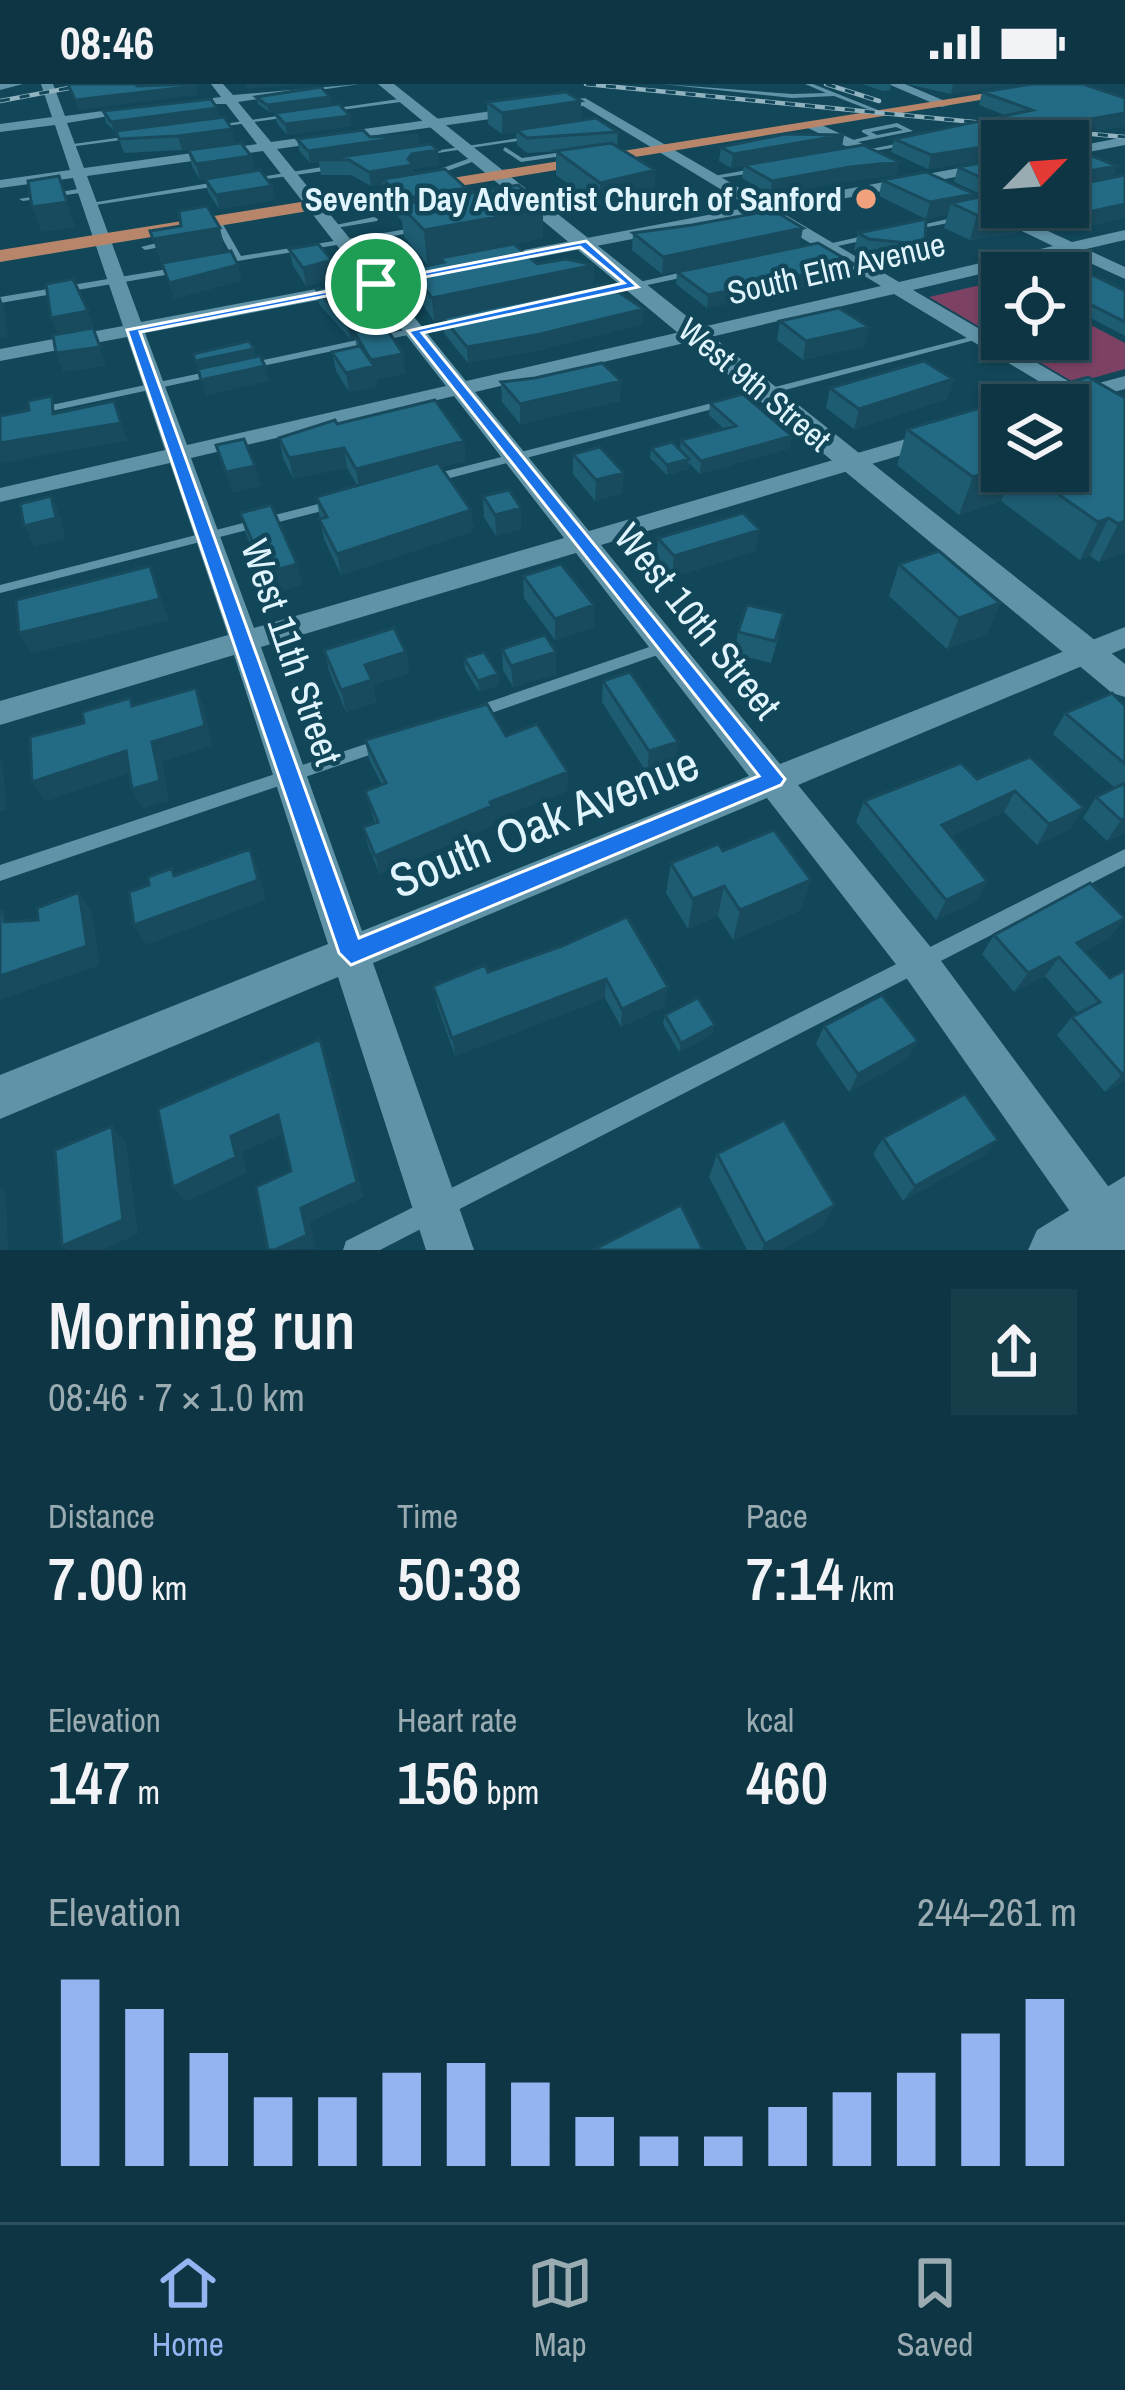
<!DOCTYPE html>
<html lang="en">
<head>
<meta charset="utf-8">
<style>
  body { margin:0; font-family:"Archivo Narrow",sans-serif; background:#163d4a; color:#f1f3f6; height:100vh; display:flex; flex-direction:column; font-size:45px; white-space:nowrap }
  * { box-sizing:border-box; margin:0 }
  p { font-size:39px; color:#9aabb2 }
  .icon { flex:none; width:66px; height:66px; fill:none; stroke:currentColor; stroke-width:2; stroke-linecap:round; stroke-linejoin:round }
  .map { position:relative; height:1166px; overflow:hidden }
  .drawer { display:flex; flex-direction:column; background:#0d3543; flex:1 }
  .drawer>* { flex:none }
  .needle { width:78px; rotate:65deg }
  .fabs { position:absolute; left:981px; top:36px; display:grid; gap:24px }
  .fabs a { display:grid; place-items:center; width:108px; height:108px; border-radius:0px; background:#0d3543; box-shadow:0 3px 9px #0004,0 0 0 3px #2d505c; font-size:60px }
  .pin { position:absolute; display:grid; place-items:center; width:102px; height:102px; color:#fff; margin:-51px; border:6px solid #fff; border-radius:50%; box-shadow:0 3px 12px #0007 }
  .round { display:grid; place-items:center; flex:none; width:126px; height:126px; border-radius:0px; background:#163d4a }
  .headline { display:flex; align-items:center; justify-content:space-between; height:204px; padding:0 48px }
  h1 { font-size:66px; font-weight:600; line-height:90px }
  .stats { display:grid; grid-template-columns:repeat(3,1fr); gap:18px; height:204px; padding:12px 48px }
  .stats div { display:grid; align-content:center }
  .stats b { font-size:60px; font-weight:600 }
  .stats small { font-size:33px; font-weight:400 }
  .stats p { font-size:33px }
  .chart { height:336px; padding:24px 48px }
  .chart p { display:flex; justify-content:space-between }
  .chart svg { width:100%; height:216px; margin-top:12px; stroke:#95b2f1; stroke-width:6 }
  .status { display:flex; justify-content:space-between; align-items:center; height:84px; padding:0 60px; background:#0d3543; direction:ltr }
  .status svg { height:33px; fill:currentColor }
  .tabs { display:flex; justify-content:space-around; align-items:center; height:168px; border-top:3px solid #2d505c; background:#0d3543; font-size:33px; color:#9aabb2 }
  .tabs a { display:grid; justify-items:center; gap:6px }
  .tabs .current { color:#95b2f1 }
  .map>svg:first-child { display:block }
  .green { fill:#7c4163 }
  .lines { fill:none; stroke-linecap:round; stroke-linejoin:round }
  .lane { fill:#6093a7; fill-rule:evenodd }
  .street { fill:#6093a7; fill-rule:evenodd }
  .secondary { fill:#6093a7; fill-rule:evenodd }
  .primary { fill:#b6856a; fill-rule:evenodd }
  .rail-casing { stroke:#92b3c0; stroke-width:4.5 }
  .rail { stroke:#114759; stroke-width:3; stroke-dasharray:10; stroke-linecap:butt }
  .wall { fill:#1e5c72; fill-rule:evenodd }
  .shaded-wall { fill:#184b5d }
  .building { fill:#236b85; stroke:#184b5d; stroke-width:3 }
  .route { fill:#1a73e8; stroke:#fff; stroke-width:3; fill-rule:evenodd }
  .poi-dot { fill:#f1a17c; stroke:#114759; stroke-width:4.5 }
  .labels { text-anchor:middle; stroke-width:9; stroke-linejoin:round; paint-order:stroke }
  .far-poi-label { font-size:33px; font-weight:bold; fill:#dff4fd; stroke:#114759; text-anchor:end }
  .far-street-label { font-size:33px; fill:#dff4fd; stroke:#114759 }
  .street-label { font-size:39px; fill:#dff4fd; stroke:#114759 }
  .near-street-label { font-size:48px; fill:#dff4fd; stroke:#114759 }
</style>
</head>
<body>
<div class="status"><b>08:46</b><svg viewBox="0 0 49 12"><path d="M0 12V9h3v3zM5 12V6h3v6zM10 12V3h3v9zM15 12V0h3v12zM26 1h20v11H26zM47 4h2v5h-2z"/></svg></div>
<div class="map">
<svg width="1125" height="1166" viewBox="0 0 1125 1166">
  <rect width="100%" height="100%" fill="#114759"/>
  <path class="green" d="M1002,196V255H1068V229L1125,259V285L1075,299L929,213Z"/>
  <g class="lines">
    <path class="lane" d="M662,0L792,10L826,9L805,0H813L888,30L883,31L834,12L792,14Z
      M406,14L408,17L326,28L323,26Z
      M298,29L296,32L213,44L210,42Z
      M897,39L913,47L848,60L845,58L869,52L862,48V46ZM896,43L903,46L877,51L871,48Z
      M138,51L136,54L69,63L66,61Z
      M539,51L537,54L418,72L414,70Z
      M911,57L913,60L858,70L855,68Z
      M505,63L522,74L556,69L574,78L567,80L555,73L521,78L503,66Z
      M476,72L483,74L447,87L440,85Z
      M335,81L338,85L246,98L242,96Z
      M763,83L766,87L713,95L709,93Z
      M222,97L225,101L89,122L85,120Z
      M84,104L87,108L23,117L19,115Z
      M966,131H969V135L907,147L903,145Z
      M374,133L378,135L377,137L330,145L326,143Z
      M217,135L221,137L241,172L426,142V146L393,152L430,190L423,192L390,156L389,154L392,152L213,181V177L233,174L213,137Z
      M872,150L876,152L875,154L819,166L815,163Z
      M173,155L176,156V160L145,166L141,163Z
      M180,183L183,184V188L0,219V213Z
      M696,185L699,186V190L596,212L591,209Z
      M461,234L464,235V239L244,286L239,283L244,280Z
      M978,251L986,253L431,399H423L421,396L423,393Z
      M220,285L224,286V290L0,338V332Z
      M334,416L338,417V423L0,509V501Z
      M664,558L671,563L669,567L480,633H468L466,629L468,625Z
      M384,654L390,656L392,660L390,664L0,797V781Z
      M1125,765V782L380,1166H343L346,1157Z"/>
    <path class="street" d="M0,0H23L0,6Z
      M41,0H53L65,32L140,22L146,26L67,39L84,84L257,60L226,20H213V14L221,13L211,0H223L233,11L360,0L238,18L271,58L585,14L767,120L1002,76V84L779,127L899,198L1053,162L978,126V120L984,118L1072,158L1125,146V156L1086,165L1125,183V195L1068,169L913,206L1080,304L1125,292V305L1096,313L1125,331V347L1075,320L1036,321L1060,310L894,210L475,308L589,447L1002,327V341L601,461L780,680L1125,543V564L798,701L933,866L1125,1125V1166H1097L905,892L767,714L373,879L474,1166H426L338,893L0,1035V991L328,860L234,571L0,641V617L228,551L170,379L0,418V404L165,366L127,253L0,277V265L123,242L73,94L0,104V96L70,86L55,41L0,48V40L52,33ZM583,22L750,123L381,193L277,65ZM263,67L364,196L141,238L87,92ZM762,130L881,202L466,297L389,202ZM371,206L446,302L187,361L145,249ZM454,312L564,454L254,544L191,374ZM576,469L749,692L362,847L261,563Z
      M888,0H905L952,20L942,23Z
      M813,37L897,76L899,79L887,82L808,44Z
      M1125,53V61L1068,72V64Z"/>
    <path class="secondary" d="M378,0H394L1125,580V613L1112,609Z
      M1125,1092V1154L1107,1166H1028L1037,1146Z"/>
    <path class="primary" d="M1043,0H1077L0,178V166Z"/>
    <defs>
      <path id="rail" d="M586,0L1004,41
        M826,0L879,17
        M0,17L90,0
        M1058,47L1125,53"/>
    </defs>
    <use href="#rail" class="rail-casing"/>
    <use href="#rail" class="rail"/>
  </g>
  <path class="wall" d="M862,0H891L890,6L883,7Z
    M907,0H1014L951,10Z
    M982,8L1125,14V42L1091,48L1088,56L1002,57V73L928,85L891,68L894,55L1007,32L979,21Z
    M256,13L331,20L269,28L258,20Z
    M581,17L580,36L618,48L617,62L655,86L654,110L599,123L556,91V67H561L527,69L517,61L516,48L502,50L488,40L487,18Z
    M103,27L219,33L235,59L182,66L124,69L117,49L106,39Z
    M275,29L351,42L287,51L277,39Z
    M418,51L419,61L439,81L413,85L414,90L467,110L543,122V154L498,163L537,180L594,181L593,203L643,240L536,267L468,279L444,249L443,235L434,237L414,208L411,185L441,179V177L427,180L404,153L402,137L386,119L383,100L371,102L351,91H321L319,78L310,79L299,66L297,55Z
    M844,51L842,64L899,78L896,91L847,97L770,111L742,94L744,82L731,84L719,77L721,63Z
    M188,66L251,72L254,87L272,102L274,116L219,125L208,108L205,95L200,96L192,82Z
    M1002,75V123H1068L1117,82L1112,93L1125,91V134L1069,146L1024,130L1017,149L970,156L944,144L948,130L926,135L925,161L920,179L865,173L854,166L858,149L926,135L879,112L882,96L972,115L985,112L954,98L958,83Z
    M692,141L800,161L662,190L632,166L633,149Z
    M289,165L332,176L335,194L306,202L293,182Z
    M1060,175L1125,207V252L1068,222V189H1018L1020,184Z
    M677,188L851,193L707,224L676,200Z
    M316,205L376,244L406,289L376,295L377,302L349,308L336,287L332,268L357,263L355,254L350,255L319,220Z
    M780,237L869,243L864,262L803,276L777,256Z
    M1088,293L1125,314V468L1099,478L1090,472L1080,476L1001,417L959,431L897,381L907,345ZM1002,321H1068V387H1002Z
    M953,295L947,315L854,345L826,324L830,304Z
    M501,298L620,317L520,340L502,318Z
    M710,319L792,352L789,364L700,390L689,379L688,385L667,391L650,374L651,364L680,365L681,356L724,345L709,331Z
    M337,340L466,377L441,383L471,426L473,447L341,491L324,455L316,413L357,401L347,384L293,394L283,374L279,354Z
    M573,370L622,409L595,417L573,390Z
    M483,412L521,424V445L496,452L484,433Z
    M240,429L297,480L302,501L272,510L246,450Z
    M658,454L756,467L672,493L656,476Z
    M899,480L1000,519L987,550L947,565L889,512Z
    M523,492L594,521V543L555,556L524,514Z
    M738,548L779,551L771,579L734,570Z
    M502,565L556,568V590L513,603L503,586Z
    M324,566L406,568L409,589L373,601L376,618L346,628L329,587Z
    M464,574L498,590L499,601L479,608L465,585Z
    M603,597L675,679L647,689L602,618Z
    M1125,622V749L1107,757L1083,734L1096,713L1115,704L1053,650L1065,629Z
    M506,652L568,688L567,707L493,736L494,741L380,790L368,762L363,743L375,739L365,707L382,701L369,675L365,656Z
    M1030,673L1071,745L1037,761L1004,728L951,752L987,797L976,817L936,836L856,738L864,717L977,695Z
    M671,779L801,826L733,856L718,832L688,845L666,809Z
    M1125,834L1109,854L1085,867L1110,894L1125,996L1105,1008L1057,951L1072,933L1078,930L1045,892L1014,908L982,870L994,851Z
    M562,862L665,922L621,943L605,914L455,972L437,921L433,902L488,888Z
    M665,931L713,950L679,968L663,940Z
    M824,942L918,957L907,975L849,1008L816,960Z
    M883,1054L998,1056L983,1072L903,1117L873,1070Z
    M717,1070L822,1143L780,1166H747L709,1093Z"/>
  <path class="shaded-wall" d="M245,0H308L246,5Z
    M953,0H1014L951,10Z
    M196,2L198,11L78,26L75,16Z
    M330,13L331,20L269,28L267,21Z
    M581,17L580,39L516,46V48L502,50V29Z
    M217,24L220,35L115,50L111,38Z
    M1125,29V42L1091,48L1088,56L1068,59V57H1039L1040,52L1079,37Z
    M350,32L351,42L287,51L285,40Z
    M232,45L235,59L182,66L178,52Z
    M418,51L419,63L319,76V78L310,79L308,67Z
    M844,51L841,65L731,84L733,70Z
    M1002,60V73L928,85L931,71Z
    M438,66L439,81L413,85L415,95H383V100L371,102L369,88L408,75L412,70Z
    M251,72L254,88L200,96L196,80Z
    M899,78L896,91L847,97L770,111L772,97L850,83Z
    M1117,82L1111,96L1068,104L1072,90Z
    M655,86L654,110L599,123L600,99Z
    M59,92L75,143L41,148L32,123Z
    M272,102L274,116L219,125L216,111Z
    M466,104L468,128L403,123L402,115Z
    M974,110L969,126L951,119L948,130L926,135L930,118Z
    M1125,120V134L1069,146L1075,131Z
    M543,122V154L440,174L441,177L427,180L424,146L493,130Z
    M1025,124L1017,149L970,156L977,131Z
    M220,144L226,170L161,181L153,155Z
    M803,144L800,161L662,190L663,173Z
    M332,176L335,194L306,202L303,184Z
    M854,180L851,193L707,224L708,211Z
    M238,181L242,197L174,215L169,199Z
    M594,181L593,204L434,237L432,214Z
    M0,212L4,223L8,252L0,254Z
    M644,225L643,240L536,267L468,279L467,263Z
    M88,227L94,243L57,250L51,234Z
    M375,233L377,249L354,248L355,254L350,255L347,239Z
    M869,243L864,262L803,276L806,257Z
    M93,244L106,282L63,288L56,269Z
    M254,265L256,274L198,286L195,277Z
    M403,270L406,289L376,295L377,302L349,308L346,289L371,276Z
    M265,282L269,297L206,312L201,296Z
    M953,295L947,315L854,345L859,325Z
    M621,297L620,317L520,340V320Z
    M114,317L128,357L0,379V359Z
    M792,352L789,364L700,390L701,377Z
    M464,357L466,377L359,404L356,385Z
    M344,364L347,384L293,394L289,374Z
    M689,375L688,385L667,391V381Z
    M255,382L261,402L232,409L226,388Z
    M1002,384V387H1012L1001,417L959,431L973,393Z
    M624,389L622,409L595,417L596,396Z
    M51,412L61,433L65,455L35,463L24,442Z
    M521,424V445L496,452L495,431Z
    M471,426L473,447L341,491L337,470Z
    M1109,434L1090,472L1080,476L1098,438Z
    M1125,437V468L1099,478L1118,440Z
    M760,446L756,467L672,493L674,472Z
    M297,480L302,501L272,510L266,489Z
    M150,482L169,536L31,570L19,549Z
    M1000,519L987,550L947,565L959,534Z
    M594,521V543L555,556V535Z
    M406,568L409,589L373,601L376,618L346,628L341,606L365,581Z
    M556,568V590L513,603L511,582Z
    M498,590L499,601L479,608L478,597Z
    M196,604L204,624L213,662L162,678L169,717L142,725L132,705L152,658Z
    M678,658L675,679L647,689L649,667Z
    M126,667L136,687L45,718L32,698Z
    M0,675L2,678L7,726L0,728Z
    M568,688L567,707L493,736L494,741L380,790L375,772L490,718Z
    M1015,707L1004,728L932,761L942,741Z
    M1084,724L1071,745L1037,761L1049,740Z
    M1125,735V749L1107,757L1121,736Z
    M250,765L258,786L266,816L146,861L134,841Z
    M811,796L801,826L733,856L740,826Z
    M987,797L976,817L936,836L946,816Z
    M724,802L718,832L688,845L693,815Z
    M79,808L92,828L100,881L0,916V892Z
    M1125,834L1109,854L1063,878L1077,859Z
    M1059,873L1045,892L1014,908L1028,889Z
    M606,895L605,914L455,972L452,954Z
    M668,903L665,922L621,943L622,925Z
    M715,941L713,950L679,968L681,959Z
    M320,955L327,973L364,1113L310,1138L316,1165L274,1166L301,1124Z
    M918,957L907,975L849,1008L858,990Z
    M1125,989V996L1105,1008L1122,990Z
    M278,1031L287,1048L242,1068L247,1089L186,1118L173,1103L231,1052Z
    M112,1042L126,1059L138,1150L102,1166H67L62,1162Z
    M998,1056L983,1072L903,1117L915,1102Z
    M0,1105L6,1109L8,1166H0Z
    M835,1121L822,1143L780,1166H762L765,1160Z"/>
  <path class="building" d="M68,0H135L137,2L194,0L196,2L75,16Z
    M1032,0H1083L1125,14V29L1079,37L1093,42L1040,52L1054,57H1002V60L931,71L894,55L1032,26L982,8Z
    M321,3L330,13L267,21L256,13Z
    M566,8L581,17L502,29L487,18Z
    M211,15L217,24L111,38L103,27Z
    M339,20L350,32L285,40L275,29Z
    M224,33L232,45L178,52L119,55L116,47Z
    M596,34L618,48L527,54L516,46Z
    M363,46L370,53L418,51L308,67L297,55Z
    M785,50L844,51L733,70L721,63Z
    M241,59L251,72L196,80L188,66Z
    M611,59L655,86L600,99L556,67Z
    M431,60L438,66L412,70L408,75L413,81L369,88L349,76H319Z
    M863,61L899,78L850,83L772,97L744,81Z
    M1068,62L1117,82L1072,90L1070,102L1125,91V120L1075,131L1052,123H1068Z
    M1002,75V103L958,83Z
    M445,85L466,104L402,115L383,95Z
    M260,86L272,102L216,111L205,95Z
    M926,88L974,110L930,118L882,96Z
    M59,92L67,118L32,123L28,97Z
    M518,101L543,122L493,130L497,133L424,146L400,121Z
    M994,110L1002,114V123L1025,124L977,131L951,119Z
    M207,122L220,144L153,155L150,147L181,142L179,127Z
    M773,126L803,144L663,173L633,149L692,141Z
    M926,135L925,161L869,155L858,149Z
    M818,159L854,180L708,211L677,188Z
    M318,160L332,176L303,184L289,165Z
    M514,160L537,180L566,175L594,181L432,214L411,185L444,178L440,174Z
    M231,167L238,181L169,199L162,179Z
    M1060,175L1125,207V238L1068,209V189H1030L1020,184Z
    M73,195L88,227L51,234L46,200Z
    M348,199L375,233L347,239L316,205Z
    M606,200L644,225L536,251L467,263L443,234Z
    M839,224L869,243L806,257L780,237Z
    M385,242L403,270L371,276L354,248Z
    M93,244L100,263L56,269L53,251Z
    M249,257L254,265L195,277L193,270Z
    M360,262L374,282L346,289L332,268Z
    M260,272L265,282L201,296L198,285Z
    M924,277L953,295L859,325L830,304Z
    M602,279L621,297L520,320L501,298L535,294Z
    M1088,293L1125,314V437L1118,440L1109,434L1098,438L1025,387H1068V321H1002V384L973,393L907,345Z
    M743,310L792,352L701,377L681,356L736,342L710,319Z
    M52,312L53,330L114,317L121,339L0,359V332L29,326L28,317Z
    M435,316L464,357L356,385L344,364L289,374L279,354L335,336L337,340Z
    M244,355L255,382L226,388L216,361Z
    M672,358L689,375L667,381L651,364Z
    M600,363L624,389L596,396L573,370Z
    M438,379L471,426L337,470L319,435L327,433L316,413Z
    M509,406L521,424L495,431L483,412Z
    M51,412L56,434L24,442L20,420Z
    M271,421L297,480L266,489L240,429Z
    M743,429L760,446L674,472L658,454Z
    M939,467L1000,519L959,534L899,480Z
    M561,480L594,521L555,535L523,492Z
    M150,482L160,515L19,549L16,516Z
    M747,521L784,529L775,557L738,548Z
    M394,544L406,568L365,581L372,596L341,606L324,566Z
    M545,551L556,568L511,582L502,565Z
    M484,568L498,590L478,597L464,574Z
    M630,588L678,658L649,667L603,597Z
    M196,604L205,642L152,658L160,697L132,705L126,667L32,698L30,653L84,639L82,628L130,614L132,622Z
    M1112,609L1125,622V680L1065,629Z
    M487,620L506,652L537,640L568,688L490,718L492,722L375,772L363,743L378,738L365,707L386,699L365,656Z
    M1030,673L1084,724L1049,740L1015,707L942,741L987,797L946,816L864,717L961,679L977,695Z
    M1125,699V735L1121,736L1096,713Z
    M774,746L811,796L740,826L724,802L693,815L671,779L718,760L723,767Z
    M250,765L258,796L134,841L129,808L149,801L148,793L172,784L174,792Z
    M1090,799L1125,834L1077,859L1110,894L1125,886V989L1122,990L1072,933L1100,918L1059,873L1028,889L994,851Z
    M79,808L87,862L0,892V827H3L4,838L38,836L37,824Z
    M627,833L668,903L622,925L606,895L452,954L433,902L485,881L488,888L562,862Z
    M882,911L918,957L858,990L824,942Z
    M698,914L715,941L681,959L665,931Z
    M320,955L357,1098L301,1124L307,1151L274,1166H268L256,1103L291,1087L278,1031L231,1052L236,1073L173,1103L158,1025Z
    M965,1010L998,1056L915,1102L883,1054Z
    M784,1036L835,1121L765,1160L717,1070Z
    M112,1042L123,1136L62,1162L55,1066Z
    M681,1121L703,1166H593Z"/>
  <path class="route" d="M586,157L638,203L422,249L785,695L781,701L351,881L339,869L127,246ZM580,163L624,199L408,247L759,692L359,854L140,248Z"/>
  <circle class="poi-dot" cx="866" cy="115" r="12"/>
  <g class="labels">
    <g class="far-poi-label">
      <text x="842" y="127">Seventh Day Adventist Church of Sanford</text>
    </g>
    <g class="far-street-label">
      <text transform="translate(836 184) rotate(-13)" y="12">South Elm Avenue</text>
      <text transform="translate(755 300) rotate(40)" y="12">West 9th Street</text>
    </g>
    <g class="street-label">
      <text transform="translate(698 537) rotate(51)" y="14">West 10th Street</text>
      <text transform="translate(292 568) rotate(71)" y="14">West 11th Street</text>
    </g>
    <g class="near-street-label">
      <text transform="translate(544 738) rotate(-22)" y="17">South Oak Avenue</text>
    </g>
  </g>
</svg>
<div class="fabs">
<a><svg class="needle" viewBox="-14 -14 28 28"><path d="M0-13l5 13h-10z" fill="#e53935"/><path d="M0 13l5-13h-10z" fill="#9aabb2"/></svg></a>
<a><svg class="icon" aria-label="locate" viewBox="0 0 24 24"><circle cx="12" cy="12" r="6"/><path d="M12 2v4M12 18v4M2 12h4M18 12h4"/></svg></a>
<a><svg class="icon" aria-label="layers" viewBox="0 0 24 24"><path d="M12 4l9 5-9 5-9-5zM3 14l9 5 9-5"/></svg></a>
</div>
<div class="pin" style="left:376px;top:200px;background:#1e9e55"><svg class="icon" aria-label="arrive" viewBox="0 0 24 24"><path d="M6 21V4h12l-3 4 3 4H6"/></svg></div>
</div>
<section class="drawer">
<div class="headline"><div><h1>Morning run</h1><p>08:46 · 7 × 1.0 km</p></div><a class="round"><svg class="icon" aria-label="share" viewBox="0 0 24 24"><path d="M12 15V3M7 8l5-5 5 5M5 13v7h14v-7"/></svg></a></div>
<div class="stats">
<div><p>Distance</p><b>7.00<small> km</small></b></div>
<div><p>Time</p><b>50:38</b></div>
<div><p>Pace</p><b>7:14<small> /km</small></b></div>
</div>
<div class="stats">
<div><p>Elevation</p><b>147<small> m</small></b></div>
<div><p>Heart rate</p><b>156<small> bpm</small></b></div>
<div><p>kcal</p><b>460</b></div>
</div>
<div class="chart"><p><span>Elevation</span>244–261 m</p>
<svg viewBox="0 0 160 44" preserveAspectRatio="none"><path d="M5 44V6M15 44V12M25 44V21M35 44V30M45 44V30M55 44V25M65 44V23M75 44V27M85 44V34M95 44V38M105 44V38M115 44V32M125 44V29M135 44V25M145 44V17M155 44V10"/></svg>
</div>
</section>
<nav class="tabs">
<a class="current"><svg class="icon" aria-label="home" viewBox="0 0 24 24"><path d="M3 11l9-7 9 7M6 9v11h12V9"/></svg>Home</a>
<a><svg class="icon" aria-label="map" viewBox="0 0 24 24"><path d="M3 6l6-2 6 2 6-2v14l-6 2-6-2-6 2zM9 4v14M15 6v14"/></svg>Map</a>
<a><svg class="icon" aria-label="saved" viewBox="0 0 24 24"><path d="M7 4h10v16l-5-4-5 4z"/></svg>Saved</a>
</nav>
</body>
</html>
